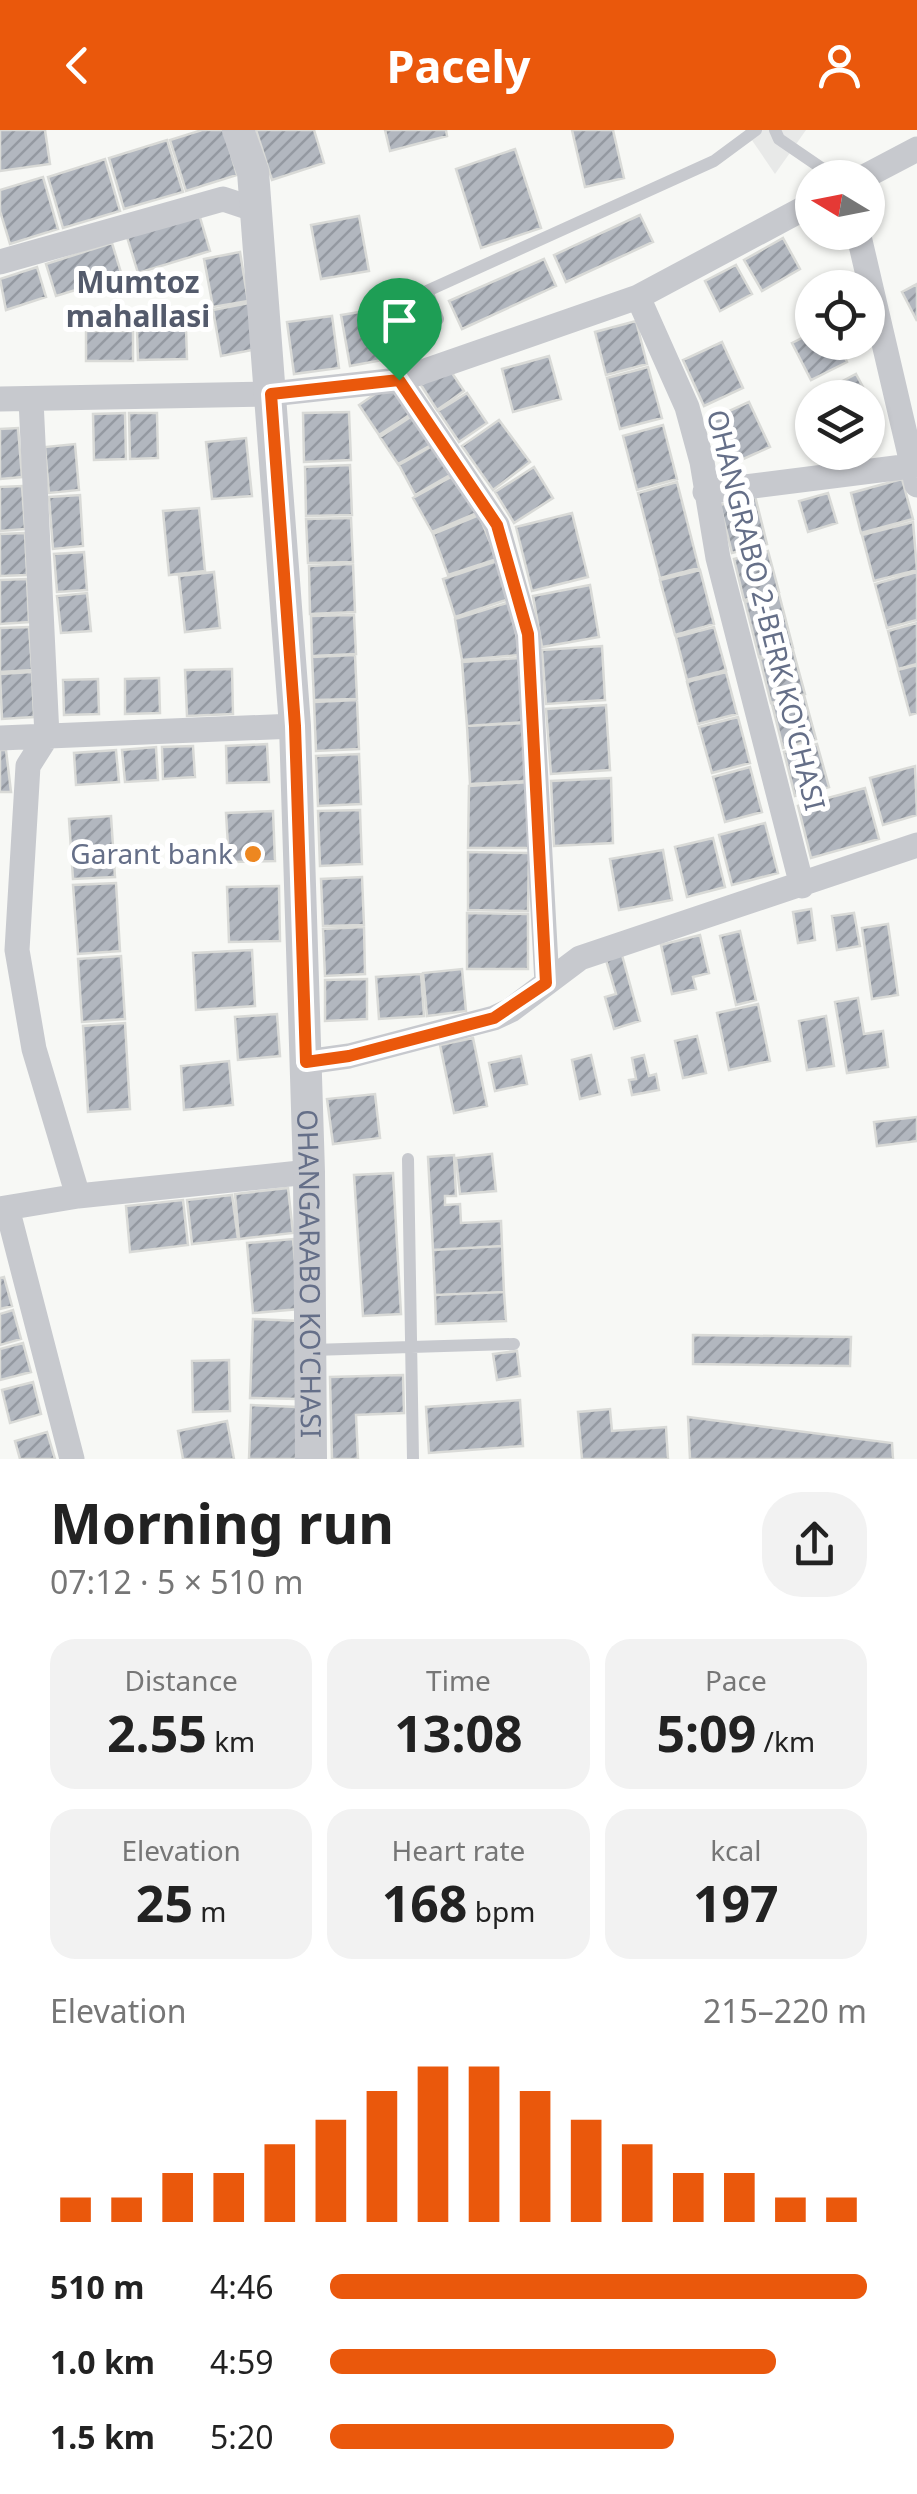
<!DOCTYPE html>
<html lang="en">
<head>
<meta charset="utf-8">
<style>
  body { margin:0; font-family:"Noto Sans",sans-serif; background:#f2f2f2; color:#222; height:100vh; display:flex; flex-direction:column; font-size:38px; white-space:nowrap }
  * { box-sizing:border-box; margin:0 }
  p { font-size:32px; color:#767676 }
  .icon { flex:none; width:55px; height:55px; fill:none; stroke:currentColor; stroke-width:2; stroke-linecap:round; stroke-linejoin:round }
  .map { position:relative; height:1329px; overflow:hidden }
  .panel { display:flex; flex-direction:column; background:#fff; flex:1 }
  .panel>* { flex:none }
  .needle { width:65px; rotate:280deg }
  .fabs { position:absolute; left:795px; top:30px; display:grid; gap:20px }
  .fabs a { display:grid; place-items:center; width:90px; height:90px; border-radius:50%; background:#fff; box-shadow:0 2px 8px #0004; font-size:50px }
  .pin { position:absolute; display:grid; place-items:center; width:85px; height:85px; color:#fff; margin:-102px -42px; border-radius:50% 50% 50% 0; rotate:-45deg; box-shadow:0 0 10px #0007 }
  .pin .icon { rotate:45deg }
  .round { display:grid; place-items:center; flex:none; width:105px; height:105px; border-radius:40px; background:#f2f2f2 }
  .overview { display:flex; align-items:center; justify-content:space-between; height:170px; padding:0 50px }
  h1 { font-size:55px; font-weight:700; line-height:75px }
  .stats { display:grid; grid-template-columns:repeat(3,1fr); gap:15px; height:170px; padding:10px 50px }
  .stats div { display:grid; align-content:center; border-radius:25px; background:#f2f2f2; text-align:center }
  .stats b { font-size:50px; font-weight:700 }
  .stats small { font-size:28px; font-weight:400 }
  .stats p { font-size:28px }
  .chart { height:280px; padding:20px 50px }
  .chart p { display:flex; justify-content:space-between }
  .chart svg { width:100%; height:180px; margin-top:10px; stroke:#ea580c; stroke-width:6 }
  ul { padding:0 50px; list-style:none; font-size:32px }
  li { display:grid; grid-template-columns:160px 120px 1fr; align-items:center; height:75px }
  li i { height:25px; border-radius:12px; background:#ea580c }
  header { display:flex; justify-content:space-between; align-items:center; height:130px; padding:0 50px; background:#ea580c; color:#fff; font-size:45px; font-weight:700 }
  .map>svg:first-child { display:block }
  .built { fill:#e8e9e8 }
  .building { fill:url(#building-hatch); stroke:#d9dad7; stroke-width:2.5 }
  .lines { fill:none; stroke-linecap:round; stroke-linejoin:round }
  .service { stroke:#c7c9ce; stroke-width:12 }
  .minor { stroke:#c7c9ce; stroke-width:25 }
  .tertiary { stroke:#c7c9ce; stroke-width:32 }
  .route-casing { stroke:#fff; stroke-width:20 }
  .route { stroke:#ea580c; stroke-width:12 }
  .poi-dot { fill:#ed8720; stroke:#fff; stroke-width:4 }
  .labels { text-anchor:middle; stroke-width:10; stroke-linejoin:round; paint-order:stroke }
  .street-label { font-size:28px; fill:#656f88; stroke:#fff }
  .poi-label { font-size:28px; fill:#656f88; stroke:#fff; text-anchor:end }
  .neighbourhood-label { font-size:30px; font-weight:bold; fill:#545b6c; stroke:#fff }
</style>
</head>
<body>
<header><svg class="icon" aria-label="back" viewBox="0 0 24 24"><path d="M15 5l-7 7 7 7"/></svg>Pacely<svg class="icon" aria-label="person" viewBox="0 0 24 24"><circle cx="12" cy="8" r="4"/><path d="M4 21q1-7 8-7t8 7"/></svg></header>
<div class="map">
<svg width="917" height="1329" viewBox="0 0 917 1329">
  <defs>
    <pattern id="building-hatch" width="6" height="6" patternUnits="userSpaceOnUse" patternTransform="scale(2.5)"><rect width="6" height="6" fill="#b2b7bf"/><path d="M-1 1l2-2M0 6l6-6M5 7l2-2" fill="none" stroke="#9499a1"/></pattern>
  </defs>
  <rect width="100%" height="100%" fill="#f7f8f5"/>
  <path class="built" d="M745,0H806L775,44Z"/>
  <path class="building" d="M0,0H45L50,34L0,41Z
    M202,0H224L237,45L186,61L170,10Z
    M256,0H314L324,33L272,50Z
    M385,0H446L447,6L390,21Z
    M572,0H613L624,48L585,57Z
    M167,10L183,62L124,79L109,28Z
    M515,19L541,98L481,118L456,39Z
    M105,29L120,81L63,98L48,47Z
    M43,47L58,99L10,114L0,81V60Z
    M199,84L210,121L138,143L127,107Z
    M640,85L653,112L566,152L554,125Z
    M359,86L369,141L321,149L311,95Z
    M783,108L800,139L762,161L744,130Z
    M112,113L122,146L56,166L46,134Z
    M240,122L248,171L213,177L204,129Z
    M544,129L556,156L462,199L449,171Z
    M736,135L752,164L720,181L705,151Z
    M37,137L46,167L6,180L0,149Z
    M917,154V191L902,162Z
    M249,173L257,219L221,226L213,180Z
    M384,178L393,228L350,236L341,185Z
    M332,186L339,238L294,244L287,192Z
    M636,191L647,234L606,245L595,202Z
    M186,199L187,229L138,230L137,200Z
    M86,201H133V231H86Z
    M812,203V212H838L847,232L811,250L792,213Z
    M722,212L743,258L704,276L683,230Z
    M549,226L561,269L513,282L502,239Z
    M448,237L464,261L437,280L421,255Z
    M648,237L662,288L620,299L607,248Z
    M856,244L876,281L868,285V268H822L820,263Z
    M391,253L411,284L379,305L359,275Z
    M467,263L487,293L459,312L438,281Z
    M749,272L770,317L730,335L709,290Z
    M349,282L351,330L304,332L303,283Z
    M125,283L126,329L94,330L93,284Z
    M129,283H157L158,328L130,329Z
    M412,286L431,315L398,334L380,307Z
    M499,290L530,332L493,360L462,316Z
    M663,295L677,349L637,360L623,306Z
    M18,298L22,347L0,349V299Z
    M246,308L252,366L212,369L206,312Z
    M75,314L79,360L49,363L45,317Z
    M432,316L450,345L415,365L399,335Z
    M350,335L352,385L306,386L305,337Z
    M534,337L553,368L514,393L495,362Z
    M451,347L477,383L432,402L413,368Z
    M902,349L913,389L861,403L851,363Z
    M677,352L699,438L660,448L638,363Z
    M22,356L25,399L0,401V357Z
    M828,363L837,393L808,402L799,371Z
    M80,365L83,416L53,419L49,367Z
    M755,366L767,414L732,423L720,375Z
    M199,378L205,441L169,445L163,381Z
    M572,383L588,447L532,461L516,397Z
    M479,385L497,429L448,445L433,404Z
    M351,388L353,432L308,433L306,389Z
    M913,392L917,440L874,451L862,405Z
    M25,403L27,445L0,446V404Z
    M768,421L779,462L744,470L734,429Z
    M84,422L87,460L57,462L54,424Z
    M497,431L509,469L455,487L443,449Z
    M353,434L355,482L310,484L309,436Z
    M700,440L714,494L675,505L660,450Z
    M214,442L220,498L185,502L179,446Z
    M917,442V490L887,498L875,454Z
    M27,449L29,492L0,494V450Z
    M590,455L599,507L542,517L533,466Z
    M87,463L91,501L61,503L57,466Z
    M779,464L793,518L759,527L745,472Z
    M510,472L520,525L462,530L455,489Z
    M354,485L356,524L312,526L311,486Z
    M917,493V534L898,539L888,501Z
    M29,497L32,540L0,542V498Z
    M714,497L726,540L687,550L676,507Z
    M602,516L605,570L546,574L542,520Z
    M793,520L805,564L771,573L760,529Z
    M355,525L357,569L314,570L312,527Z
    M520,528L525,592L467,596L462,532Z
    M917,535V583L910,585L898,540Z
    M232,539L233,584L187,586L185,540Z
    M32,542L34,587L2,589L0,544Z
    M726,542L737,584L698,594L687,552Z
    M159,548L160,583L125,584V549Z
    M98,549L99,584L64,585L63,550Z
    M804,565L816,609L783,618L772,574Z
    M357,570L359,619L316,621L314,572Z
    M606,575L610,640L551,644L546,579Z
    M738,587L750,633L712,643L699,597Z
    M525,593L529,651L470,654L467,596Z
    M267,614L269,652L227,653L226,616Z
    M817,614L829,657L795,666L784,622Z
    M193,616L195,647L163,649L162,617Z
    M156,617L158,650L125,652L122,620Z
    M0,620H6L11,662H0Z
    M116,620L119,652L76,655L74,623Z
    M359,624L361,674L318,676L316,626Z
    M915,636L917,685L883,695L870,648Z
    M750,637L762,682L725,692L713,647Z
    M611,648L613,713L554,716L551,651Z
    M530,652L529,718H468L469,656Z
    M865,658L879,709L811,728L798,676Z
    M360,680L362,734L320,736L318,681Z
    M273,681L275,731L229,732L226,683Z
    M111,686L115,747L73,749L69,689Z
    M765,693L778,743L732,755L719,705Z
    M713,708L725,757L687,767L675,717Z
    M663,720L672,770L619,780L610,729Z
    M468,722L529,723L528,781L468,780Z
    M362,747L364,795L323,796L321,749Z
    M116,753L120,821L78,824L73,755Z
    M279,756L280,811L229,812L227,757Z
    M811,779L815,810L798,813L793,782Z
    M467,783L528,784V839H467Z
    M854,783L860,816L837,820L832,786Z
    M888,794L898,865L872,869L862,798Z
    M364,797L365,844L325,846L323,799Z
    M740,801L756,870L736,875L720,806Z
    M700,805L709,843L693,847L696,859L672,864L661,815Z
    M252,820L255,876L196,880L193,823Z
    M622,825L640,891L614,899L605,867L616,864L606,830Z
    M121,826L125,889L82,892L78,829Z
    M462,839L466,881L427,886L423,843Z
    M421,844L424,886L379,889L376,847Z
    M367,849V889L325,891V850Z
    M858,868L864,904L883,901L888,937L847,943L835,872Z
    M758,874L770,931L729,940L717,883Z
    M277,884L280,926L238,930L235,887Z
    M826,886L834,936L807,940L799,891Z
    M125,893L130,979L88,982L83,896Z
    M697,906L706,943L683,948L675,911Z
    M473,908L487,976L454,983L440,915Z
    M591,925L600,964L580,969L572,930Z
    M644,925L649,946L656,944L659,960L632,965L629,950L636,949L632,928Z
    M521,926L527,954L495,961L489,933Z
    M229,931L233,975L184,980L181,936Z
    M375,964L380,1008L333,1014L327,969Z
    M917,987V1011L877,1016L874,992Z
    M492,1024L496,1061L460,1064L456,1028Z
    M454,1025L456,1066H445V1075L460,1074L461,1093L501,1091L502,1116L433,1120L428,1027Z
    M393,1043L401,1184L363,1186L354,1045Z
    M288,1058L293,1103L239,1109L235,1064Z
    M232,1065L238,1109L192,1114L187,1070Z
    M183,1070L188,1115L130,1122L126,1076Z
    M293,1109L299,1179L253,1183L247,1113Z
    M502,1116L504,1162L435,1165L433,1120Z
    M4,1147L12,1176L0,1179V1148Z
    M504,1162L506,1191L436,1194L435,1165Z
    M13,1180L21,1209L0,1215V1184Z
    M253,1189L300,1191L298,1269L250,1268Z
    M693,1205L851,1207L850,1236L693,1234Z
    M23,1213L31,1242L0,1250V1219Z
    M517,1221L520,1246L497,1250L493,1224Z
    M229,1230L230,1281L193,1282L192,1231Z
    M403,1245L404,1283L356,1285L358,1329H332L330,1247Z
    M33,1252L41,1284L10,1293L2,1260Z
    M520,1270L523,1316L429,1323L426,1277Z
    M251,1275L298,1277L296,1329H249Z
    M610,1279L612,1301L666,1297L668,1329H582L578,1282Z
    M688,1287L892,1313L893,1329H690Z
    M227,1291L234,1329H183L178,1301Z
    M47,1302L55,1329H20L15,1311Z"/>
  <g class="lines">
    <path class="service" d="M775,0L779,9L836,48
      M406,200L438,189L427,161L714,31L756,0
      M408,1029L413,1329
      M312,1220L514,1214"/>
    <path class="minor" d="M862,48L917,19
      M858,102L917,355
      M0,132L223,69L253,79
      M638,167L687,277L702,332L718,428L802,756
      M399,250L497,395L528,505L547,853
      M0,269L271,264L399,250L638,167L812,74
      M31,270L47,606L28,636L17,820L34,919L78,1066
      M705,362L911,336
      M0,608L295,596
      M306,932L349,926L494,888L511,880L580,828L917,715
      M7,1078L72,1329
      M0,1079L78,1066L309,1042"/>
    <path class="tertiary" id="s1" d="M238,0L253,42L295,596L309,1042L311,1329"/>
  </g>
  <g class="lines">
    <defs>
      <path id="route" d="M399,250L497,395L528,504L546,853L494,888L349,926L306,932L295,596L271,264Z"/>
    </defs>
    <use href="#route" class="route-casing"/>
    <use href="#route" class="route"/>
  </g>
  <circle class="poi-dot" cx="253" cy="724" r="10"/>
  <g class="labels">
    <g class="street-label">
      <text transform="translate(766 480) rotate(76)" y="10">OHANGRABO 2-BERK KO'CHASI</text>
      <text dy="10" stroke="none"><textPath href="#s1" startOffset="1148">OHANGARABO KO'CHASI</textPath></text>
    </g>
    <g class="poi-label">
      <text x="233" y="734">Garant bank</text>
    </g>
    <g class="neighbourhood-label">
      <text x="138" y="163">Mumtoz<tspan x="138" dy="34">mahallasi</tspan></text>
    </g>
  </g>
</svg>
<div class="fabs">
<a><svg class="needle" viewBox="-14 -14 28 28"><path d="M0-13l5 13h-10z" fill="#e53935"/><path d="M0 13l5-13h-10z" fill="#767676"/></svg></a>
<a><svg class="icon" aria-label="locate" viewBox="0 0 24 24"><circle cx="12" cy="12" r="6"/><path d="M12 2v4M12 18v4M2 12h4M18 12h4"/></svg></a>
<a><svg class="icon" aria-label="layers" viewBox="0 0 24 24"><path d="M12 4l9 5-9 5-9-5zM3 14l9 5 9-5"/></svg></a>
</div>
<div class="pin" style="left:399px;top:250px;background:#1e9e55"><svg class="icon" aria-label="arrive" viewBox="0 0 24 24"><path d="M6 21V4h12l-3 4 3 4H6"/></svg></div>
</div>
<section class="panel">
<div class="overview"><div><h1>Morning run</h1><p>07:12 · 5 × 510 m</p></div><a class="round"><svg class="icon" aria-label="share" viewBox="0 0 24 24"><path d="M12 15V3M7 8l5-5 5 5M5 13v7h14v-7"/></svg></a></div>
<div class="stats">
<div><p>Distance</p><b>2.55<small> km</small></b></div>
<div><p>Time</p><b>13:08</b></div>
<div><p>Pace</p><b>5:09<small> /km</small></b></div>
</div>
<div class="stats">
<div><p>Elevation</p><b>25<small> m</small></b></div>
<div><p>Heart rate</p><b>168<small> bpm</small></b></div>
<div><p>kcal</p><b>197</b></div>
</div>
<div class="chart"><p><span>Elevation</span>215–220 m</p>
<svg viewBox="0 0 160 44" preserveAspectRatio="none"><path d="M5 44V38M15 44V38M25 44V32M35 44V32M45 44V25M55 44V19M65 44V12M75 44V6M85 44V6M95 44V12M105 44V19M115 44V25M125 44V32M135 44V32M145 44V38M155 44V38"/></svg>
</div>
<ul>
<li><b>510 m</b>4:46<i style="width:100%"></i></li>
<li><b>1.0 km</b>4:59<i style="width:83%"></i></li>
<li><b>1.5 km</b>5:20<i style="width:64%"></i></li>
</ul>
</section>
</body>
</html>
